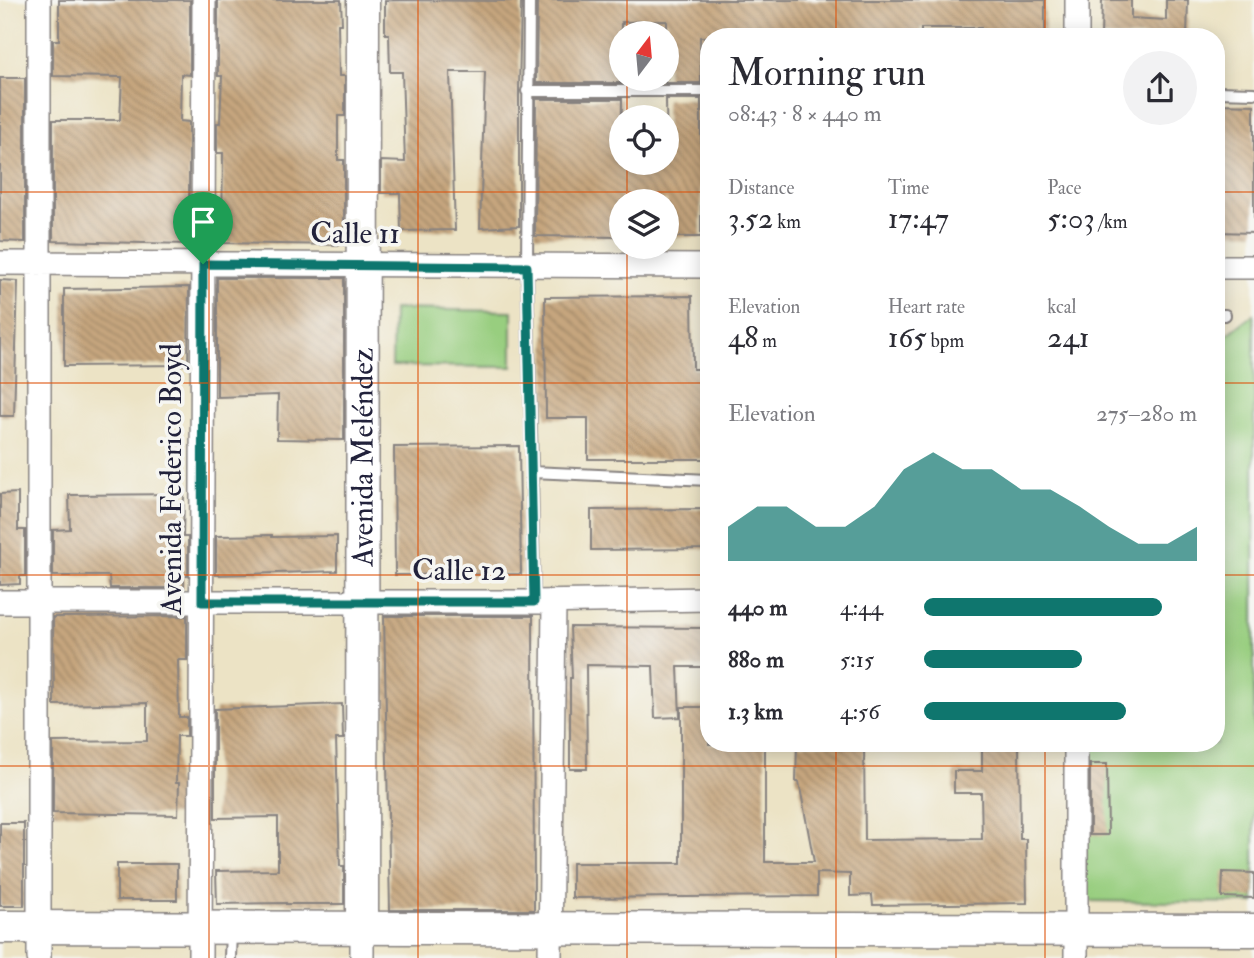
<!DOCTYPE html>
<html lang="en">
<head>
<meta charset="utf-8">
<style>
  body { margin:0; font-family:"IM FELL Double Pica",serif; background:#f2f2f3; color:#2b2b33; height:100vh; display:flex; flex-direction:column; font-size:26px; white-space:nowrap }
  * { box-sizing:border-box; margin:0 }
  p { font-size:23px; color:#7c7c81 }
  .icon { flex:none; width:38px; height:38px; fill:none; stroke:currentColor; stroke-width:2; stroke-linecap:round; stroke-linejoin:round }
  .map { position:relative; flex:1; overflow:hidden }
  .drawer { position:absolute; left:700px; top:28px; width:525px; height:724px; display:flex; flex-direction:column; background:#fff; border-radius:28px; box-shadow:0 4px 18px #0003 }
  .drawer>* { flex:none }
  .needle { width:46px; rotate:16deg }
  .fabs { position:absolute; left:609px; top:21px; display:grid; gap:14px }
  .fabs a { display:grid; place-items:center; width:70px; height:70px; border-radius:50%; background:#fff; box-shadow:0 4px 18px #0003; font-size:35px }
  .pin { position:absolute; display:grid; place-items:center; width:60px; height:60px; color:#fff; margin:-72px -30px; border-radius:50% 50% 50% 0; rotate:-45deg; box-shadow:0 0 7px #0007 }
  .pin .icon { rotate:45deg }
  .round { display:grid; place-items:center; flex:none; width:74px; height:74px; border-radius:37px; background:#f2f2f3 }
  .overview { display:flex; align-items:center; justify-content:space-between; height:119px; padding:0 28px }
  h1 { font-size:38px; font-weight:600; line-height:52px }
  .metrics { display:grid; grid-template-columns:repeat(3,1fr); gap:10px; height:119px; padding:7px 28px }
  .metrics div { display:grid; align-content:center }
  .metrics b { font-size:30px; font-weight:600 }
  .metrics small { font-size:19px; font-weight:400 }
  .metrics p { font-size:19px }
  .chart { height:196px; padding:14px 28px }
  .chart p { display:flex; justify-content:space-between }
  .chart svg { width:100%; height:126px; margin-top:7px; fill:#0f766e; opacity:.7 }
  ul { padding:0 28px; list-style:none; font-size:23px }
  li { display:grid; grid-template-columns:112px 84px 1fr; align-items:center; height:52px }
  li i { height:18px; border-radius:9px; background:#0f766e }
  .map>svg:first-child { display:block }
  .grass { fill:#98ce7f; stroke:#5d785d; stroke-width:2 }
  .building { fill:url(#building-back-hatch) }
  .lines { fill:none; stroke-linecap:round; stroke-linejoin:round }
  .lane-casing { stroke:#878280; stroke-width:14 }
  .street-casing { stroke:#878280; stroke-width:26 }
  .secondary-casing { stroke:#878280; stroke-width:35 }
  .lane { stroke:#fff; stroke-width:10 }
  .street { stroke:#fff; stroke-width:23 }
  .secondary { stroke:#fff; stroke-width:32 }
  .route-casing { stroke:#fff; stroke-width:14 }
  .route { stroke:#0f766e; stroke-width:9 }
  .grid { fill:none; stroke:#de560e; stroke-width:2; stroke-opacity:0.55 }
  .labels { text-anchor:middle; stroke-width:7; stroke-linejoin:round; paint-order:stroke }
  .street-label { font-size:30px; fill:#22223b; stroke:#f6f6f2 }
</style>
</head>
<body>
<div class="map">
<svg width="1254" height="958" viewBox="0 0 1254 958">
  <defs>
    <pattern id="building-back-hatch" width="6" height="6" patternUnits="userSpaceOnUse" patternTransform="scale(1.75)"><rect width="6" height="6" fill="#c6a67e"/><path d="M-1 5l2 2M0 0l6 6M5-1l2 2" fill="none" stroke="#a08768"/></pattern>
  </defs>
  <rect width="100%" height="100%" fill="#f6f6f2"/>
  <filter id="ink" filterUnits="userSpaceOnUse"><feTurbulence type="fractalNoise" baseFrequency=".0143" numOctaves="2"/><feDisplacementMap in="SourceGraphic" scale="14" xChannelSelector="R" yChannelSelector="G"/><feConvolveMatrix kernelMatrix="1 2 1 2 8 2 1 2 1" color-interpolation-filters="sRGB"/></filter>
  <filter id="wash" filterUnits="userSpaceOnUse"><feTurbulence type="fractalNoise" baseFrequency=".00686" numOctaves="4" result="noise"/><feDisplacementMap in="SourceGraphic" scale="28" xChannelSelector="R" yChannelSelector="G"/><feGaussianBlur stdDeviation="1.57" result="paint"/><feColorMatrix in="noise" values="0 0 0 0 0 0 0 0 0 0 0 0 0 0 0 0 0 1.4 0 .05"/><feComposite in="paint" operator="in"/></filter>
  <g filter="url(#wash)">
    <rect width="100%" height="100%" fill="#ece3c5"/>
    <path class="grass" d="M393,309L512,311V367L392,366Z
      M1254,314V903L1085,901L1086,744H1216V334H1228Z"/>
    <g id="blocks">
      <path class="building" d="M59,0H190V75L181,74L180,121L189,122V244L53,241V120H120L122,77L53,76V40H59Z
        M218,0H341L342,24H338L339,76H345V116H338V160H344V245L222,243L223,153H217V123H220L222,76H218Z
        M385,0L521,1L519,90V226L480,228L485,72H450L455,230L401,231L400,193H381V161L405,162L402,72H390L389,34H385Z
        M542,0H1045V37H981V28H921V37H700L701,83H665V79H667V21L622,22L623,24H621V83H536L537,1Z
        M1102,0H1131V18L1166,20V0H1188L1187,37H1101Z
        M0,78H25V242L0,241Z
        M536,99H622L621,163H667L666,99H701V237H667V201H621V237L535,236Z
        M1216,104L1254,105V233L1216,232Z
        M217,278H344V440L277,439L278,395L217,397Z
        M0,280L18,281L14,416H0Z
        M189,287L188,365L64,366V289Z
        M692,296L693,369H709V459H588V418H546L545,297Z
        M519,446L521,574L395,575L394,447Z
        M18,493V530H25V576H20V584L0,585V494Z
        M184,494L183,537H188V576H184V588H110L109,576H53V530L70,529L69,495Z
        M709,509V549L591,550V510Z
        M272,535V537L337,536V571L216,575V536Z
        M187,616V660H178L179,717H187V736H177L176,783H179L178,815L53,813V742L147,741V703L54,705L53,617Z
        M384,616H533L534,910H390Z
        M570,627L709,628V667H678L680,717L655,718L653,666L586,665L587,769H570V678H572Z
        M342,704L343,739H336L340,866H344V904H286V903L217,904L216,871L278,870V817L215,818V709Z
        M681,707H709V744H765V862H814L799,782H796L797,744H864L865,840L982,839L981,793H954V771H982V744H1019L1020,839H1026L1027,903L873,905L872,895L850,896V874L817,873V896L572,898V863H681Z
        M1090,764H1107L1108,835H1090Z
        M0,823H24V906H0Z
        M117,864H177V900H117Z
        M1223,872L1254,873V898L1222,897Z"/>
    </g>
  </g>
  <g filter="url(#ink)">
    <use href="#blocks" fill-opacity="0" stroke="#878280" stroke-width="2"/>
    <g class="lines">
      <defs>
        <path id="lane" d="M529,0L527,267L532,472L709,480
          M527,91H709
          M1216,92L1254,93
          M1216,315H1225
          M532,472L534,602
          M230,958L231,931"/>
        <path id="street" d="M1077,37V0
          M0,263L709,266
          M1216,267H1254
          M0,602H534L709,599
          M1076,744V958
          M39,958V0
          M200,958L204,0
          M362,958V928
          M550,958L554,602"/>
        <g id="secondary">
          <path d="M0,927L1254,930"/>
          <path id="s1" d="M362,928L363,0"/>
        </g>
      </defs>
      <use href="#lane" class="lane-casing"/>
      <use href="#street" class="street-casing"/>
      <use href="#secondary" class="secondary-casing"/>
      <use href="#lane" class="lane"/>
      <use href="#street" class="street"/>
      <use href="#secondary" class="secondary"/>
    </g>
  </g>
  <g class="lines" filter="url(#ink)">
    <defs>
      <path id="route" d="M203,264L527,267L534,602H202Z"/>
    </defs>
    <use href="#route" class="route-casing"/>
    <use href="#route" class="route"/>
  </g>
  <path class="grid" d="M209,0V958M418,0V958M627,0V33M836,0V37M1045,0V37M627,79V117M627,163V201M0,192H709M1216,192H1254M627,247V958M0,383H709M1216,383H1254M0,575H709M1216,575H1254M836,744V958M1045,744V958M0,766H1254"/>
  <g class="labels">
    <g class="street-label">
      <text x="355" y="243">Calle 11</text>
      <text dy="10" stroke="none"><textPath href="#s1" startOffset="471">Avenida Meléndez</textPath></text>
      <text transform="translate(171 479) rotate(-90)" y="10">Avenida Federico Boyd</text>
      <text x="459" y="580">Calle 12</text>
    </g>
  </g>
</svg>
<div class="fabs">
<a><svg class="needle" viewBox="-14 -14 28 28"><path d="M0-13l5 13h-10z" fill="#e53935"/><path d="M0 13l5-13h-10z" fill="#7c7c81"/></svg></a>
<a><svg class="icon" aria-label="locate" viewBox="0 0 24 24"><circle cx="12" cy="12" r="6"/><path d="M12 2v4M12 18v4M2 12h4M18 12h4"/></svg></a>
<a><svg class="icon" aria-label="layers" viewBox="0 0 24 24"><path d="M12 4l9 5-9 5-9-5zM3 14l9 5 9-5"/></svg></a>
</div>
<div class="pin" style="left:203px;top:264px;background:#1e9e55"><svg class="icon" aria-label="arrive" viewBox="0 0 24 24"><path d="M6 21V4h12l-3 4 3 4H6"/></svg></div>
<section class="drawer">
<div class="overview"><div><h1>Morning run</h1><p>08:43 · 8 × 440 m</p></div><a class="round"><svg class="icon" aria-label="share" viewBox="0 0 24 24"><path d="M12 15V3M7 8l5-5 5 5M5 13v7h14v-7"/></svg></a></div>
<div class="metrics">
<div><p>Distance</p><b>3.52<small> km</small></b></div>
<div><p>Time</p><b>17:47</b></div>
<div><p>Pace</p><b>5:03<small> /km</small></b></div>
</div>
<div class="metrics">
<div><p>Elevation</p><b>48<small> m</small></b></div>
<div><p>Heart rate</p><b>165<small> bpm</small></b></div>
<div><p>kcal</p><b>241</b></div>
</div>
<div class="chart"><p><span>Elevation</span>275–280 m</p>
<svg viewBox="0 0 160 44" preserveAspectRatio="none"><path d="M0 44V32L10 25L20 25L30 32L40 32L50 25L60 12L70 6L80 12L90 12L100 19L110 19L120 25L130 32L140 38L150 38L160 32V44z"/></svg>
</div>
<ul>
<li><b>440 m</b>4:44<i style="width:87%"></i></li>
<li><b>880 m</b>5:15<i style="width:58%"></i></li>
<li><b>1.3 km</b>4:56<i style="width:74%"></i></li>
</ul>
</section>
</div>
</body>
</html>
